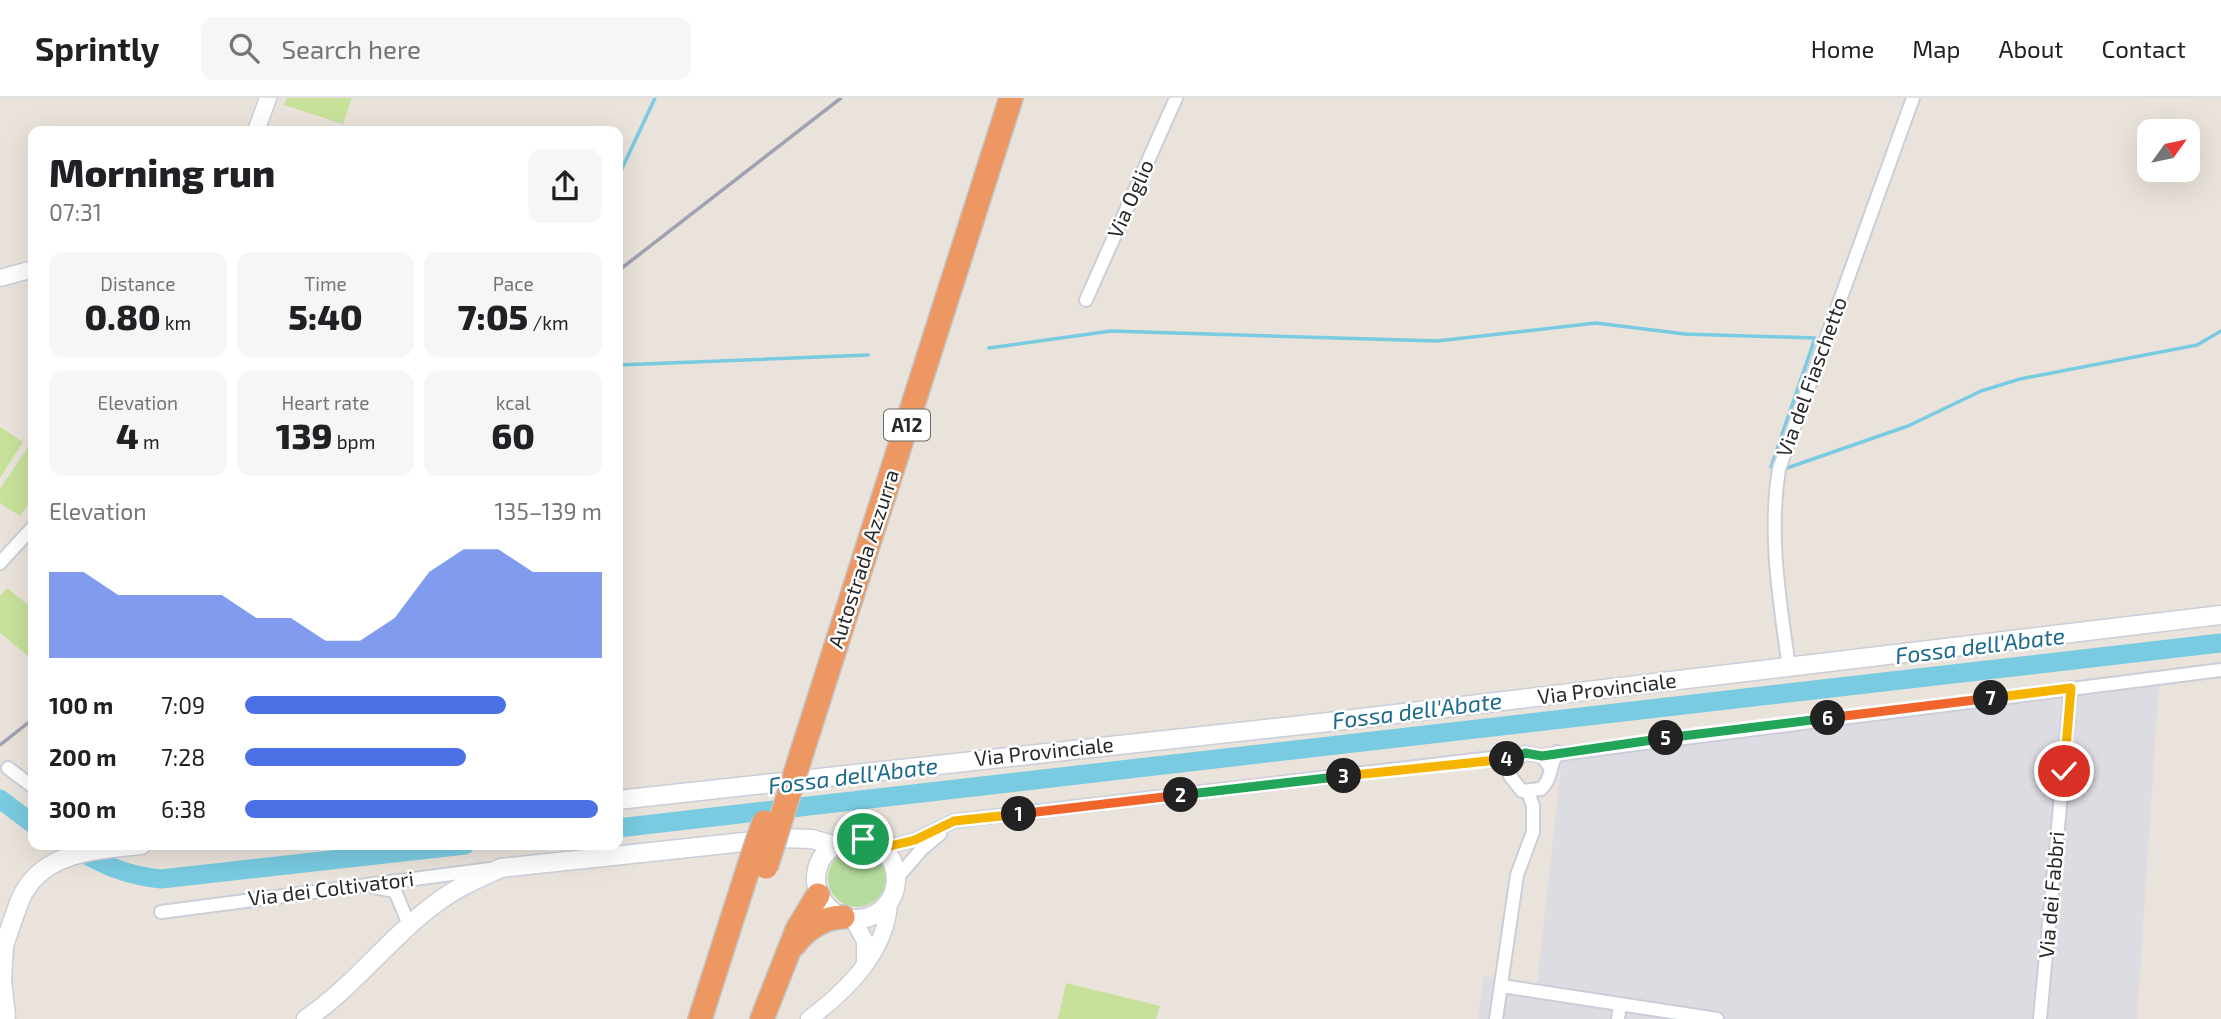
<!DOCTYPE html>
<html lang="en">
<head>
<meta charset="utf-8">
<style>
  body { margin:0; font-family:"Exo 2",sans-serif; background:#f6f6f6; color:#202124; height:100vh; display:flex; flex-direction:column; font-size:26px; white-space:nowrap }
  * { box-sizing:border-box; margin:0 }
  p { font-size:23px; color:#757577 }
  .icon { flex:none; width:38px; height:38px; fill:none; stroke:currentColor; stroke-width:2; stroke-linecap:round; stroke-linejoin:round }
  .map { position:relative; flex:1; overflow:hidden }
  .details { position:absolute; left:28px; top:28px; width:595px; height:724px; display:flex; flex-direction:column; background:#fff; border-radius:14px; box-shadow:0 7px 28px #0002 }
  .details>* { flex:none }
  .needle { width:46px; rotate:57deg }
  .controls { position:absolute; left:2137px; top:21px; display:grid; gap:14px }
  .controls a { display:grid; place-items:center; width:63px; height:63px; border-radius:14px; background:#fff; box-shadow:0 7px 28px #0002; font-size:35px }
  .pin { position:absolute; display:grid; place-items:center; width:60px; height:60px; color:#fff; margin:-30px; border:4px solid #fff; border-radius:50%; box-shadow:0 2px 7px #0007 }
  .km { position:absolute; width:35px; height:35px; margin:-18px; border-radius:50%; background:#222; color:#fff; font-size:19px; line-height:35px; text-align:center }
  .round { display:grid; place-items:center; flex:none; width:74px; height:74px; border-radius:14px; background:#f6f6f6 }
  .summary { display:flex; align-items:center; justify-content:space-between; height:119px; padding:0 21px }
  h1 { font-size:38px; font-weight:800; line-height:52px }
  .figures { display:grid; grid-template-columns:repeat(3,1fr); gap:10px; height:119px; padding:7px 21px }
  .figures div { display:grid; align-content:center; border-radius:14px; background:#f6f6f6; text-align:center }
  .figures b { font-size:35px; font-weight:800 }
  .figures small { font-size:19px; font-weight:400 }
  .figures p { font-size:19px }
  .chart { height:196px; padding:14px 21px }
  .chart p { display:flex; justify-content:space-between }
  .chart svg { width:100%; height:126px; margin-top:7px; fill:#4c71e7; opacity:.7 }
  ul { padding:0 21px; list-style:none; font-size:23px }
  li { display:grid; grid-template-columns:112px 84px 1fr; align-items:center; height:52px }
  li i { height:18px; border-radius:9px; background:#4c71e7 }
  header { display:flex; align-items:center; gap:42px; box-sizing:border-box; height:98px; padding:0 35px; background:#fff; border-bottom:2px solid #e0e0e0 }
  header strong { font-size:33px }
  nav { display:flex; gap:38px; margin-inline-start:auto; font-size:24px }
  .search { width:490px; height:63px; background:#f6f6f6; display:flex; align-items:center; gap:18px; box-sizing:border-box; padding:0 24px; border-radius:14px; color:#757577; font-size:26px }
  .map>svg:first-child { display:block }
  .industrial { fill:#dddce3 }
  .grass { fill:#b6db9e }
  .pitch { fill:#c7e19a }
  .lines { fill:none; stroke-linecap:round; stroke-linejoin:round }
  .stream { stroke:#79cbe1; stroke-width:3.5 }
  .river { stroke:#79cbe1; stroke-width:19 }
  .minor-casing { stroke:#caced9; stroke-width:16 }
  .tertiary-casing { stroke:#caced9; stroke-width:19 }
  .secondary-casing { stroke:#caced9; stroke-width:21 }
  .motorway-casing { stroke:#c3c3c3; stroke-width:26 }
  .minor { stroke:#fff; stroke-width:12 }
  .tertiary { stroke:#fff; stroke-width:16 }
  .secondary { stroke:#fff; stroke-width:18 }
  .motorway { stroke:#ed9863; stroke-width:23 }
  .rail { stroke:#9fa3b1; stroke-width:3.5 }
  .motorway-bridge-casing { stroke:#c3c3c3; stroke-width:26; stroke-linecap:butt }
  .motorway-bridge { stroke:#ed9863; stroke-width:23 }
  .split-1-casing { stroke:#fff; stroke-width:14 }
  .split-2-casing { stroke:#fff; stroke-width:14 }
  .split-3-casing { stroke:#fff; stroke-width:14 }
  .split-4-casing { stroke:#fff; stroke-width:14 }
  .split-5-casing { stroke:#fff; stroke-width:14 }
  .split-6-casing { stroke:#fff; stroke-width:14 }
  .split-7-casing { stroke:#fff; stroke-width:14 }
  .split-8-casing { stroke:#fff; stroke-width:14 }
  .split-1 { stroke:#f5b400; stroke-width:9 }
  .split-2 { stroke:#f0652b; stroke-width:9 }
  .split-3 { stroke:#22a559; stroke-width:9 }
  .split-4 { stroke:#f5b400; stroke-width:9 }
  .split-5 { stroke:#22a559; stroke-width:9 }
  .split-6 { stroke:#22a559; stroke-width:9 }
  .split-7 { stroke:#f0652b; stroke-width:9 }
  .split-8 { stroke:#f5b400; stroke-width:9 }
  .labels { text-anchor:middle; stroke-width:5; stroke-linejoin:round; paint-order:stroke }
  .shield { fill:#fff; stroke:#696969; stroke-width:2 }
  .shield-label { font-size:19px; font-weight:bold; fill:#292929 }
  .street-label { font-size:21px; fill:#292929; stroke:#fff }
  .water-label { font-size:23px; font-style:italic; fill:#1b6a8b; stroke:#fff }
</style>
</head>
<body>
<header>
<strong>Sprintly</strong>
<div class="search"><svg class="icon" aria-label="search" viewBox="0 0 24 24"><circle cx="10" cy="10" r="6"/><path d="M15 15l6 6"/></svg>Search here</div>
<nav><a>Home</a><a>Map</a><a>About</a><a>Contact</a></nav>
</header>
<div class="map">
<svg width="2221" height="921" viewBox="0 0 2221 921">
  <rect width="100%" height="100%" fill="#eae3dc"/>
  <path class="industrial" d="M2159,585L2137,921H1478L1484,878L1537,886L1562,658Z"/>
  <path class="grass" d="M828 780a29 29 0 1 1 58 0a29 29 0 1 1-58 0Z"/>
  <path class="pitch" d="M287,0H352L343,26L284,7Z
    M0,329L23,344L0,380Z
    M28,349L33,353V399L20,418L0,405V391Z
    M7,490L33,511V562L0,535V498Z
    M1066,885L1160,908L1156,921H1058Z"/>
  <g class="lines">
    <path class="stream" d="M618,79L655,0
      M989,250L1111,233L1437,243L1596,225L1685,236L1815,240L1771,369
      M618,267L868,257
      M1787,370L1908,328L1981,293L2020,281L2197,247L2221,233"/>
    <path class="river" d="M0,701L33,726
      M618,730L2221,545
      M67,747C101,765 122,777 161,781L465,747"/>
    <defs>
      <path id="minor" d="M1086,202L1176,0
        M0,465L33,429
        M1789,570C1780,504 1768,437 1779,371L1913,0
        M1542,658L2221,572
        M1549,668L1542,658L1525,655L1511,666L1510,678L1522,693L1541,691C1552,681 1550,667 1557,654
        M8,670L33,689
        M882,750L915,742L954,723L1492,660L1515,661
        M896,781L921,752L940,736
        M373,789L395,793L410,829
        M161,814L490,771
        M1502,888L1717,921
        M1496,921L1517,777L1533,734V708L1528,694
        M1618,921L1620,906
        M2040,921L2071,590"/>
      <path id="tertiary" d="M256,33L268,0
        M0,180L33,171
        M853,821L865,843V864
        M809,921C846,893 887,854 889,804"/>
      <path id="secondary" d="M618,702L1320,625L2221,517
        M816 781a40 40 0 1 1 80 0a40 40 0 1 1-80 0Z
        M4,848L2,882L6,918
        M0,857C8,839 13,819 21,800C42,753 97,752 141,747
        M306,921C356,887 391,837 439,803C458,789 479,780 501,770L782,740L812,741L833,747"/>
      <path id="motorway" d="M802,654L1011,0
        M795,846C806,831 825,819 843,819
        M700,921L750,765
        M762,921L797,832L818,797"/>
    </defs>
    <use href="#minor" class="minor-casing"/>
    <use href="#tertiary" class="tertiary-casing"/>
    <use href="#secondary" class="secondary-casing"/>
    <use href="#motorway" class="motorway-casing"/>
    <use href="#minor" class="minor"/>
    <use href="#tertiary" class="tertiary"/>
    <use href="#secondary" class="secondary"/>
    <use href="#motorway" class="motorway"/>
    <path class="rail" d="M618,173L841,0
      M0,647L33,621"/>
    <defs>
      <path id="motorway-bridge" d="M750,765L764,724
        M766,769L802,654"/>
    </defs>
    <use href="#motorway-bridge" class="motorway-bridge-casing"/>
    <use href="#motorway-bridge" class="motorway-bridge"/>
  </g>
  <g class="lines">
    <defs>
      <path id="split-1" d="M863,741L882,750L915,742L954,723L1019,716"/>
      <path id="split-2" d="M1019,716L1181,697"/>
      <path id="split-3" d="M1181,697L1344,678"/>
      <path id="split-4" d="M1344,678L1507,661"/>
      <path id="split-5" d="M1507,661H1515L1525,655L1542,658L1666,640"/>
      <path id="split-6" d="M1666,640L1828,620"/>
      <path id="split-7" d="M1828,620L1991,600"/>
      <path id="split-8" d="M1991,600L2071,590L2064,673"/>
    </defs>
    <use href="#split-1" class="split-1-casing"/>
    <use href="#split-2" class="split-2-casing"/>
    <use href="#split-3" class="split-3-casing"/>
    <use href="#split-4" class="split-4-casing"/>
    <use href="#split-5" class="split-5-casing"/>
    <use href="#split-6" class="split-6-casing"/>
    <use href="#split-7" class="split-7-casing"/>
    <use href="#split-8" class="split-8-casing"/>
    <use href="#split-1" class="split-1"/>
    <use href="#split-2" class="split-2"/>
    <use href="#split-3" class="split-3"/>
    <use href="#split-4" class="split-4"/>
    <use href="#split-5" class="split-5"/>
    <use href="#split-6" class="split-6"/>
    <use href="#split-7" class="split-7"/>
    <use href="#split-8" class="split-8"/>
  </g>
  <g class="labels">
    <rect class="shield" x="884" y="311.5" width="46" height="31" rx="5"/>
    <g class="shield-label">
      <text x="907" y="334">A12</text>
    </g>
    <g class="street-label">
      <text transform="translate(1131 101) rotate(-66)" y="7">Via Oglio</text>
      <text transform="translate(1812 279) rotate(-70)" y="7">Via del Fiaschetto</text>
      <text transform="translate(864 461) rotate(-72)" y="7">Autostrada Azzurra</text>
      <text transform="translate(1607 591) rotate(-7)" y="7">Via Provinciale</text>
      <text transform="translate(1044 654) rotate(-6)" y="7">Via Provinciale</text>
      <text transform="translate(331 791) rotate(-7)" y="7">Via dei Coltivatori</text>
      <text transform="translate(2052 797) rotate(-85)" y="7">Via dei Fabbri</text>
    </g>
    <g class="water-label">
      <text transform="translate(1980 548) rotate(-7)" y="8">Fossa dell'Abate</text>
      <text transform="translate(1417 613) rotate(-7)" y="8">Fossa dell'Abate</text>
      <text transform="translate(853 678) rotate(-7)" y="8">Fossa dell'Abate</text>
    </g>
  </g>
</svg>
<div class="controls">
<a><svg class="needle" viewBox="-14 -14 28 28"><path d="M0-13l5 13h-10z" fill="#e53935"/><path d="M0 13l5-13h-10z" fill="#757577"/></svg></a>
</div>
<div class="pin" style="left:863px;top:741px;background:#1e9e55"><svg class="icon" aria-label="arrive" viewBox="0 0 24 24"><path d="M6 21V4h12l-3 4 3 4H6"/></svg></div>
<div class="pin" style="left:2064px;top:673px;background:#d93025"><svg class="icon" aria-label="check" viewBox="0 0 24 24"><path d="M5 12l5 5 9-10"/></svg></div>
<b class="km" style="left:1019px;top:716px">1</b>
<b class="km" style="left:1181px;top:697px">2</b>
<b class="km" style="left:1344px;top:678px">3</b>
<b class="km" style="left:1507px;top:661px">4</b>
<b class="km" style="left:1666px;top:640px">5</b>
<b class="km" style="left:1828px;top:620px">6</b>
<b class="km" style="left:1991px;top:600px">7</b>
<section class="details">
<div class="summary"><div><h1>Morning run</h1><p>07:31</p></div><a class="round"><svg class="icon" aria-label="share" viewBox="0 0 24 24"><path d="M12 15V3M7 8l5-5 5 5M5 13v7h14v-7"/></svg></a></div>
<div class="figures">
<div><p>Distance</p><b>0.80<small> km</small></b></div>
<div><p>Time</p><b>5:40</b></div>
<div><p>Pace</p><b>7:05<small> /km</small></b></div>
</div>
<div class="figures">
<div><p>Elevation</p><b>4<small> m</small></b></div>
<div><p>Heart rate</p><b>139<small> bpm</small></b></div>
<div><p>kcal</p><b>60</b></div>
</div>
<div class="chart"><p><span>Elevation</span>135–139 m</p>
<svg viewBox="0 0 160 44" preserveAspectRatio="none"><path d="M0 44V14L10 14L20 22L30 22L40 22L50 22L60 30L70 30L80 38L90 38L100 30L110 14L120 6L130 6L140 14L150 14L160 14V44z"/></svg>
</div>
<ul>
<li><b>100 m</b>7:09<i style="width:73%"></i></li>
<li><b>200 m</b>7:28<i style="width:62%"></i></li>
<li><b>300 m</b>6:38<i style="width:99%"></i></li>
</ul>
</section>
</div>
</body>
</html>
